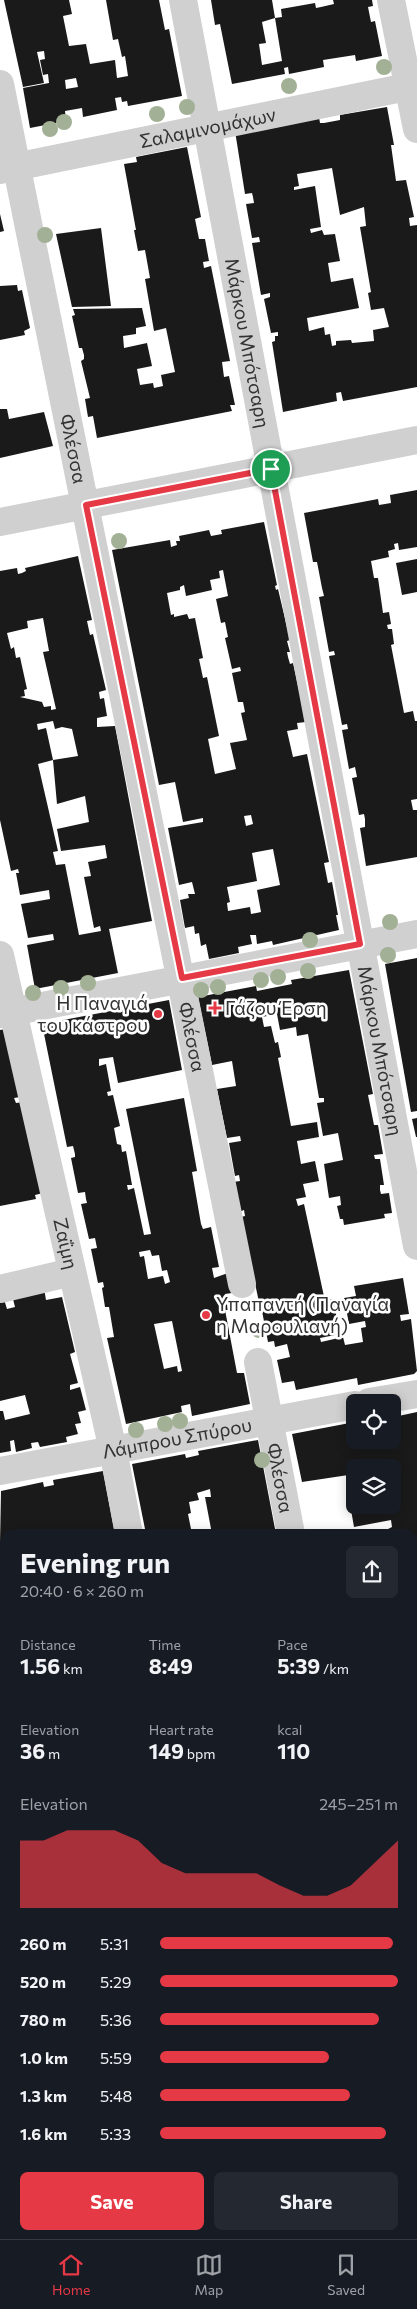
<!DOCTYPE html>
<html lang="en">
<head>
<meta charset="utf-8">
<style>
  body { margin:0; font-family:Commissioner,sans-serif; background:#242831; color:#f1f3f6; height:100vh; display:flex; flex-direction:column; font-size:19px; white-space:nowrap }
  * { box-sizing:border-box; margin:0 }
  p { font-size:16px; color:#9ea1a6 }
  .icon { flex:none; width:28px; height:28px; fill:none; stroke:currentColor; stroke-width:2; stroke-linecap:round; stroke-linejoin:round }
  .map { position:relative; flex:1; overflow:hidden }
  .details { position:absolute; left:0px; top:1529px; width:418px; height:711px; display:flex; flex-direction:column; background:#171b24; border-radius:15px 15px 0 0; box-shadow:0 2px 12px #0003 }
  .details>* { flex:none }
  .controls { position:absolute; left:346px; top:1394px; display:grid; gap:10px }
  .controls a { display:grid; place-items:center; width:55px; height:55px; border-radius:8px; background:#171b24; box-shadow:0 2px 12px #0003; font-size:25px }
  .pin { position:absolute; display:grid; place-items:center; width:42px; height:42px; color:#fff; margin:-21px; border:2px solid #fff; border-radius:50%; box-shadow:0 1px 5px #0007 }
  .round { display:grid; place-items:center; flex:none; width:52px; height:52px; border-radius:8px; background:#242831 }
  .headline { display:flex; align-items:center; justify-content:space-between; height:85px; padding:0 20px }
  h1 { font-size:28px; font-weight:700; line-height:38px }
  .stats { display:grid; grid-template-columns:repeat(3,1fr); gap:8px; height:85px; padding:5px 20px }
  .stats div { display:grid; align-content:center }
  .stats b { font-size:21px; font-weight:700 }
  .stats small { font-size:14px; font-weight:400 }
  .stats p { font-size:14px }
  .chart { height:140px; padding:10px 20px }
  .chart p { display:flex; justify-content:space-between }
  .chart svg { width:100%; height:90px; margin-top:5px; fill:#e63946; opacity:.7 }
  .primary-button { display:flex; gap:10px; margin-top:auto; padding:10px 20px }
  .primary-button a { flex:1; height:58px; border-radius:8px; background:#e63946; color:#fff; font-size:20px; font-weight:700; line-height:58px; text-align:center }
  .primary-button a+a { background:#242831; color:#f1f3f6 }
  ul { padding:0 20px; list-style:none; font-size:16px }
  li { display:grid; grid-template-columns:80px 60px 1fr; align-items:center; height:38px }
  li i { height:12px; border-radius:6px; background:#e63946 }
  .tabs { display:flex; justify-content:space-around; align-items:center; height:70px; border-top:1px solid #363941; background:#171b24; font-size:14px; color:#9ea1a6 }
  .tabs a { display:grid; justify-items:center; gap:2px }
  .tabs .active { color:#e63946 }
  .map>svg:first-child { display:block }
  .building { fill:#1a1a1a; fill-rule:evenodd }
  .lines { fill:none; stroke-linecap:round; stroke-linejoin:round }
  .minor { stroke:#d0d0d0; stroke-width:28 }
  .tree { fill:#a2b095 }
  .route-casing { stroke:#fff; stroke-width:10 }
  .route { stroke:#e63946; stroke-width:6 }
  .poi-dot { fill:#e63946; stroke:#fff; stroke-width:2 }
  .labels { text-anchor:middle; stroke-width:5; stroke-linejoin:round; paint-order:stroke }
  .street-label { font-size:19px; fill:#333; stroke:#fff }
  .poi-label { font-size:19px; fill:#333; stroke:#fff; text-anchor:start }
</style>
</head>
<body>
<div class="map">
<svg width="417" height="2239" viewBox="0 0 417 2239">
  <rect width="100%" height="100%" fill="#fff"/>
  <path class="building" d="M4,0H69L72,14L63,16L69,46L86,44L90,64L115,60L117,78L128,76L125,56L122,57L118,39L113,40L106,0H159L165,30L169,29L182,96L128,106L127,101L122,102L121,97L115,98L117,110L83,117L82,108L65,111L66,121L30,128L23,88L49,83L48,74L43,75L40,60L45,59L44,51L37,52L44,83L23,87ZM76,78L78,87L66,89L65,80Z
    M211,0H272L275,18L282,17L281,9L315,3L316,8L321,7L334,4L333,0H372L373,6L368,7L371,22L375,21L382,56L356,61L355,55L323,60L324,67L289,74L288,67L284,68L285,74L232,84L220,24L215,25ZM275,18L282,61L262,65L259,44L266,43L262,22Z
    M387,107L394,145H391L396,181L406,180L414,217L409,218L410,226L417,225V387L343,401L341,392L336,393L337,401L283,412L272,342L275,341V336H278V332L271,333L264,299L270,297V293L261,295L252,243L260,242L259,237L252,238L246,204L254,203L253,197L252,193L245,194L235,131L319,117L320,123H324L340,120V115ZM332,168L340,215L364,207L366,226L360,227L371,292L368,293L371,310L384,308L389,327L373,330L374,341L352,343L351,340L336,341V345L332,346L330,334L325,335L324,327L309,331L307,318L359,308L353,278L331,282L328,263L340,261L335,234L324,235L322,230L311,233L310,229L321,227L315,186L294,190V187L299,186L297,174Z
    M187,147L201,217L195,219L199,239H205L209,261L203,262L204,268L211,266L230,361L222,362L224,377L229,376L235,405H230L232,411L97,438L93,416L88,417L85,399L90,398L81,361L84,359V355L82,348H79L72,316L75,315L73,309L142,308L146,326L136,328V334L123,336L124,348L147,343L152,366L137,369L140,385L153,383L154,388L163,386L161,375L175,372L166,328L154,331L145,279L150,278L145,250L138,251L134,230H136L124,164L137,162L136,157Z
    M0,214L4,231L0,232Z
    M101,228L111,306L72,307L56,234Z
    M17,285L18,291L22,290L30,328L24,331L25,335L0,340V286Z
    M0,409H7L9,419L44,412L53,446L0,458Z
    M417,490V547L399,550L398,543L394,544L395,549L388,551L389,557L371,561L374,578H378L383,613L389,612L391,624L387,625L388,629H392L394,644L391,645L404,713L413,711L415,721H417V799L411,800L413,810H417V857L366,866L360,828L365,827V819L364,814L359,815L352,778L357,777L355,767L349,769L342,730L348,729L347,724L342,725L329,656L335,655L334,651L329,652L319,597L324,596L322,588L317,562H313L304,513L378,499L379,505L391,503L390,495Z
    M264,522L277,585L275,586L276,590L278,589L290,640L287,641L290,652H287L288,657L290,664L293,663L306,722L297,723L298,729L287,731L293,757L307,754L329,862L324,863L328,883L332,882L338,915H336L339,930L273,945L272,941L257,944L256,935H250L252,944L238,947L239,953L209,959L206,944L201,946L199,933L195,934L194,926L185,928L180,900L189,898L188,894H195L192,882L179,885L168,828L203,822V818L183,822L175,782L159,785L112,550L170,540L171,547L177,545L176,541H180L179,536L209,530L211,536L222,534L221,530ZM223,570L228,596L216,599L221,623L225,622L228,637L225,638L232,669L240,667L241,671L232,673L238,702H243L245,712L241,713L247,740L230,743L236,769L215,774L208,739L219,736L207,677L203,678L199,659L203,658L195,618L189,619L187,614L174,617V614L171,615L167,593L180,590V587L184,585L186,596L212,590L210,580L220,578L219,571ZM251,815L253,824L246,826L244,816ZM273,849L280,885L257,890L261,912L251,914L250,907L228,911L227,903L230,902L227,887L257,881L252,853Z
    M78,556L92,620L87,621L90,635L93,634L106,690L99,692L100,699L104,698L107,716L97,718V727L115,726L152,921L109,929L118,973L35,989L27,945L54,940L53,934L28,938L21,904L50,899L49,890L20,895L16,873H19L18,869L11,871L0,820V571L17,568L18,574L22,573L26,571L25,568ZM43,618L49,651L43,652L56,709L51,710V706L44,707L42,702L20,697L25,696L24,690L27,689L20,657L16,658L14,647L11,649L7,633L28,628L27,621ZM53,721L55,729L62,727L72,729L78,756L53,760L57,804L85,796L89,822L57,829L61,851L105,845L107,858L88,862L91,876L84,877L94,928L100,926L101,931L79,935L65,864L56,865L53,852L58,851L38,764L53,760L46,728L38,730L37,724Z
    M417,559V592L402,595L396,563Z
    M417,958V1111L411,1112L385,964Z
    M349,970L373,1094L368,1095L374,1125H378L383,1154L374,1155L375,1159H380L384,1185H380V1190L381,1194L389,1193L392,1213L384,1214L385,1218L344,1225L343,1219H340L337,1206L341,1205L340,1196L329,1198L324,1164L343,1160L338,1133L323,1136L317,1103L324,1102V1098H319L308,1034L297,1036L296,1027L280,1030L277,1014L262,1017L264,1027L271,1026L275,1043L278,1042L281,1057L278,1058L291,1126L317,1122L319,1137L297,1141L301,1164L315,1161L319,1181L303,1184L306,1197L296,1199L298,1206L304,1204L325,1301L333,1299L340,1334L320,1338L321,1342L343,1337L345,1345L363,1342L361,1328L366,1327L365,1321L349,1324L344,1298L356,1296L354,1286L403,1278L409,1314L400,1315L401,1321L411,1319L417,1371L414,1374L358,1385L357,1378L296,1390L294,1381L282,1383L277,1360L290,1357L287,1344L275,1347L274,1341L268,1342L262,1311L267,1310L266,1306L260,1307L241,1217L245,1216L244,1210L239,1212L233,1182L240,1181L239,1175L235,1176L229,1143L241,1141L240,1136L227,1138L217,1089L236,1086L232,1061L212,1065L198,997L256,986L257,991L292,984L291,980Z
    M169,1000L182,1070L118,1083L113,1057L99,1059V1066L106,1064L111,1091L107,1092L108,1096L113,1095L120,1126L114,1128L117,1144L121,1145L122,1152L126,1151L132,1185H127L128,1190L134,1188L144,1235L151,1234L126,1109L184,1098L197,1171L192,1172L201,1224L203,1229L211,1227L219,1267L212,1268L214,1278L228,1273L232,1293L225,1294L228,1310H225L237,1373H244L250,1404L192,1416L190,1404L181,1406L182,1412L126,1424L107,1338L114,1337L109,1307H105L102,1288L104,1287L103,1282L98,1283L91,1249L97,1248L95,1238L89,1239L81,1204L87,1203L86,1199L85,1192L78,1193L71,1158L75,1157V1154L73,1146L67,1147L42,1024ZM150,1250L152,1256L159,1255L162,1271L167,1270L170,1282L165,1284L163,1276L148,1279L144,1256L140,1257L139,1252ZM172,1321L182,1371L178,1372L177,1366L164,1369L154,1324Z
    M6,1029L20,1097L14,1098L16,1103L23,1102L43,1193L35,1195L36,1199L0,1206V1030Z
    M417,1118V1137H416L412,1119Z
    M44,1288L46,1300L62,1297L75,1352L70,1354L78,1383L70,1385V1390L80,1387L86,1410L78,1412L81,1423L75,1424L78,1434L66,1437L67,1442L40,1447L38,1442L31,1443L32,1448L16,1452L14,1440L10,1441L11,1451L0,1453V1411H3L5,1420L30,1414L25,1395L0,1401V1297L3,1296L7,1309L15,1307L12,1295Z
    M417,1412V1628H412V1534H384L386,1530L392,1527L391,1520L354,1527L349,1498L355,1497V1505H392V1484L399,1483L396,1467L355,1468V1474L302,1482L292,1434L355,1422V1440H392L394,1417Z
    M258,1440L276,1534H212L205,1497H211L210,1489L197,1493L199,1500L189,1502L191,1513L188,1514L192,1534H146L132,1464L185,1454L186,1458L199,1455L198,1451Z
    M103,1471L115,1534H5V1543L0,1544L1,1491L43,1482L44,1487L54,1485L53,1480Z
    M4,1637L5,1705L0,1707V1638Z
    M417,1648V1688L414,1689L412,1649Z
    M3,1727H5V1786L0,1787V1733L3,1732Z
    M412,1750H416L417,1757V1764L412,1765Z
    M412,1832L415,1838H417V1892L412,1893Z
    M5,1889V1961L0,1962V1890Z
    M417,1931V1961H412V1932Z
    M412,1974L417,1977V1997L412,1994Z
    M5,2006V2055H4L0,2030L2,2029L0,2007Z
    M412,2040L417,2043V2135L415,2139L412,2137Z
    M36,2235H108L109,2237L36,2239Z
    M149,2235H237V2239H149Z
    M276,2235H376L377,2238L276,2239Z"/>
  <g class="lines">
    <g class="minor">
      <path id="s1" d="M183,0L417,1246"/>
      <path d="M391,0L417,129"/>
      <path id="s2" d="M0,84L242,1284"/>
      <path id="s3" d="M0,170L417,85"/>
      <path d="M0,522L417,440"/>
      <path id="s4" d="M0,955L113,1450L129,1534"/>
      <path d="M0,1014L417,934"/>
      <path d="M0,1289L72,1272"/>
      <path id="s5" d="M258,1362L291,1534"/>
      <path d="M369,1402L417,1394"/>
      <path id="s6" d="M0,1471L355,1405"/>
      <path d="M0,1815L5,1814"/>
      <path d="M412,1911L417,1910"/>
      <path d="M0,1984L5,1983"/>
      <path d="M412,2017L417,2020"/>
      <path d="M0,2115L5,2143"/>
      <path d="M21,2235L22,2239"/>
      <path d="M252,2235L253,2239"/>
    </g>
  </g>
  <g class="tree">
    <circle cx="384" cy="67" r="8"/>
    <circle cx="289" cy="86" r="8"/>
    <circle cx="187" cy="107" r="8"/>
    <circle cx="157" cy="114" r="8"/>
    <circle cx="64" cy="122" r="8"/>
    <circle cx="50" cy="129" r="8"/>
    <circle cx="45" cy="235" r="8"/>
    <circle cx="119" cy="541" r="8"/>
    <circle cx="390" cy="922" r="8"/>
    <circle cx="310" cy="940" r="8"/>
    <circle cx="388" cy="955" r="8"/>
    <circle cx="308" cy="971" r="8"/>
    <circle cx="278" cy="977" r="8"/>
    <circle cx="261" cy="980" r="8"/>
    <circle cx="88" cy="983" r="8"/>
    <circle cx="218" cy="987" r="8"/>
    <circle cx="61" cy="988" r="8"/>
    <circle cx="201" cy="990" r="8"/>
    <circle cx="33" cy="993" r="8"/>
    <circle cx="259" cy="1330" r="8"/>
    <circle cx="180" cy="1421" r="8"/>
    <circle cx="165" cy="1424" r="8"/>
    <circle cx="136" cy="1430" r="8"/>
    <circle cx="262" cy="1460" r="8"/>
  </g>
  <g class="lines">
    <defs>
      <path id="route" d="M271,469L360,944L182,978L86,505Z"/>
    </defs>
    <use href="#route" class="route-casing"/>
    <use href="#route" class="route"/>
  </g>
  <g class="poi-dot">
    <path d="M212.5 1000.5h5v5h5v5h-5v5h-5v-5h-5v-5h5z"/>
    <circle cx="158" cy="1014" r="5"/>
    <circle cx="206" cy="1315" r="5"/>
  </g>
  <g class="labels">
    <g class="street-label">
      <text dy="7" stroke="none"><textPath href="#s3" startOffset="212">Σαλαμινομάχων</textPath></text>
      <text dy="7" stroke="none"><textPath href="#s1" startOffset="349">Μάρκου Μπότσαρη</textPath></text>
      <text dy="7" stroke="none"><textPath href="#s2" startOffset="372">Φλέσσα</textPath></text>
      <text dy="7" stroke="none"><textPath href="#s2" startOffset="972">Φλέσσα</textPath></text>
      <text dy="7" stroke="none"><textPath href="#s1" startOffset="1069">Μάρκου Μπότσαρη</textPath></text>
      <text dy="7" stroke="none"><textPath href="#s4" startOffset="296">Ζαΐμη</textPath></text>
      <text dy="7" stroke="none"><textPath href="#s6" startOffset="180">Λάμπρου Σπύρου</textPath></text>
      <text dy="7" stroke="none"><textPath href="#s5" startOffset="118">Φλέσσα</textPath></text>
    </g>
    <g class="poi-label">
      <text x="148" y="1010" text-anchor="end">Η Παναγιά<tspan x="148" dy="22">του κάστρου</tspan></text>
      <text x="225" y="1015">Γάζου Έρση</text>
      <text x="216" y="1311">Υπαπαντή (Παναγία<tspan x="216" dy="22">η Μαρουλιανή)</tspan></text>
    </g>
  </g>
</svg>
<div class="controls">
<a><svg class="icon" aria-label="locate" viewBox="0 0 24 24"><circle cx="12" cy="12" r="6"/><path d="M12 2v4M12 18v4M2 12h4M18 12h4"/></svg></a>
<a><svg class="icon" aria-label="layers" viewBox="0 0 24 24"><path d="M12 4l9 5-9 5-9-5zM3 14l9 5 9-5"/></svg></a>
</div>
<div class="pin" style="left:271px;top:469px;background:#1e9e55"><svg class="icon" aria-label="arrive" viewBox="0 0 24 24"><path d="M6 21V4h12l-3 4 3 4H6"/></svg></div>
<section class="details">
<div class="headline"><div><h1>Evening run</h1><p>20:40 · 6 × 260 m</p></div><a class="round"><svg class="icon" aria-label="share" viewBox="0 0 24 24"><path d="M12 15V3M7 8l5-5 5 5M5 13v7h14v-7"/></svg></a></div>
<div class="stats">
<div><p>Distance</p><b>1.56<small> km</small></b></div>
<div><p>Time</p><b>8:49</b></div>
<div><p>Pace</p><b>5:39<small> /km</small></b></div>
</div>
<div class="stats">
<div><p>Elevation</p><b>36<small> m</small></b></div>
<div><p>Heart rate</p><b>149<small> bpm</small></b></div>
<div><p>kcal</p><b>110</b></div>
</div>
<div class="chart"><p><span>Elevation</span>245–251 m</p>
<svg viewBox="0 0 160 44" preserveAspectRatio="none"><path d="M0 44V11L10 11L20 6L30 6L40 6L50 11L60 22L70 27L80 27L90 27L100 27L110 33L120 38L130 38L140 33L150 22L160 11V44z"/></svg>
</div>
<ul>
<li><b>260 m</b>5:31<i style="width:98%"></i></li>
<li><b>520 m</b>5:29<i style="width:100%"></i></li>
<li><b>780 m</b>5:36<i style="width:92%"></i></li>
<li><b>1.0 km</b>5:59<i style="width:71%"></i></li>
<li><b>1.3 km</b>5:48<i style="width:80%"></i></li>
<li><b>1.6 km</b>5:33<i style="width:95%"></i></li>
</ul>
<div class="primary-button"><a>Save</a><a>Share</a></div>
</section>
</div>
<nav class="tabs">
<a class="active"><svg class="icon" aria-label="home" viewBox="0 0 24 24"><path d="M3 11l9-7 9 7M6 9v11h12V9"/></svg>Home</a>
<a><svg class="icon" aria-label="map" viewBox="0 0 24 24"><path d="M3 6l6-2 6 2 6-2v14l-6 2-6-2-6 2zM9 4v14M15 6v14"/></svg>Map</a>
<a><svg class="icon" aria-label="saved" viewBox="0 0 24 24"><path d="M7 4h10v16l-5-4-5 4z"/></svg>Saved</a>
</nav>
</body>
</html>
